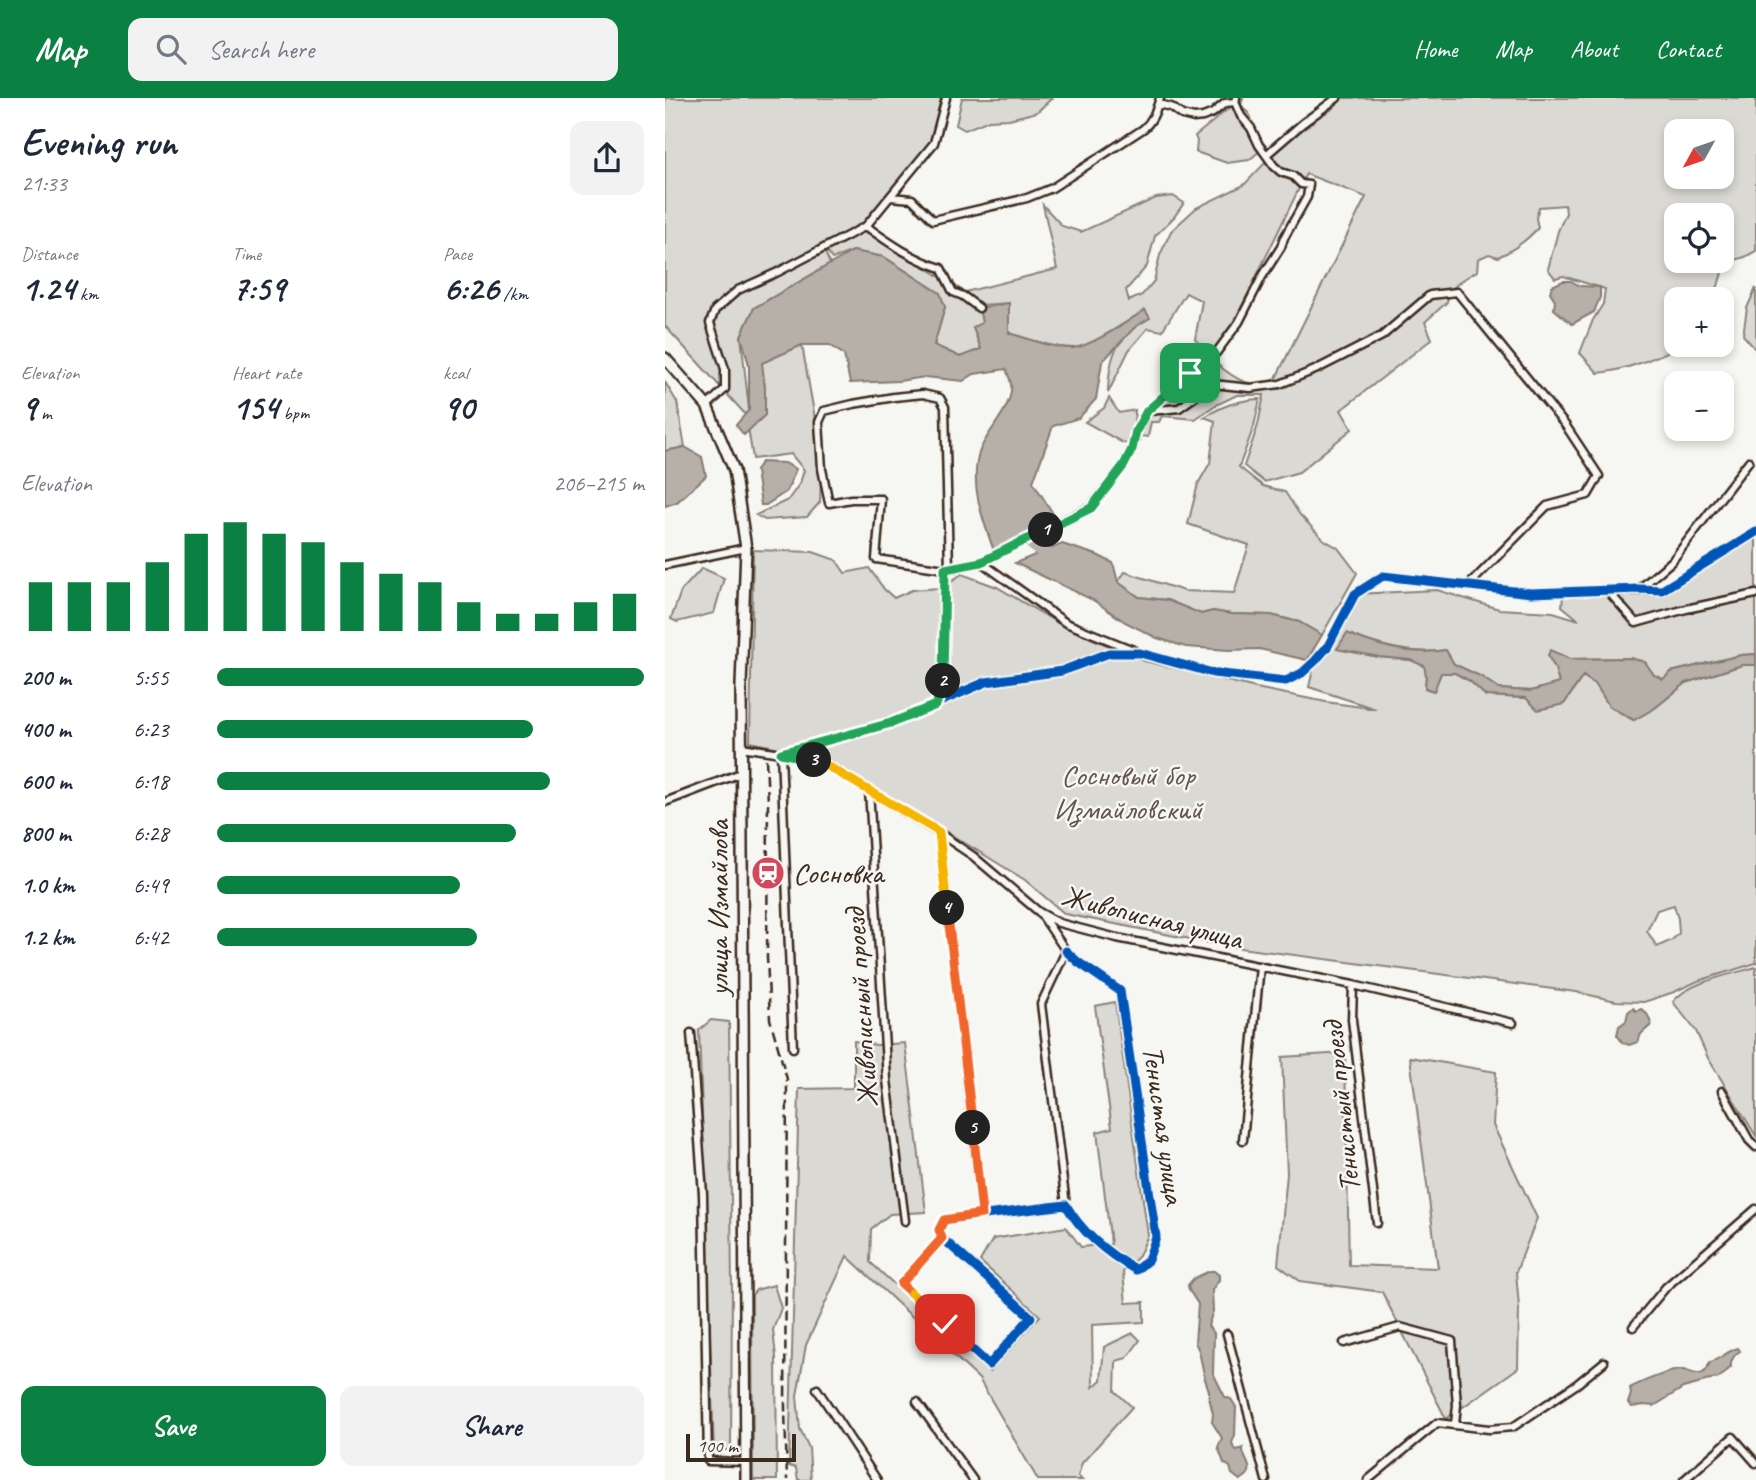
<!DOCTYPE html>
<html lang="en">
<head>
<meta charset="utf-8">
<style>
  body { margin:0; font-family:Caveat,sans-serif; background:#f2f2f3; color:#1f2937; height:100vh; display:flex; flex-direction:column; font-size:26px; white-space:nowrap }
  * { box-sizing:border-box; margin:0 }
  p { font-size:23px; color:#747a83 }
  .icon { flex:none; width:38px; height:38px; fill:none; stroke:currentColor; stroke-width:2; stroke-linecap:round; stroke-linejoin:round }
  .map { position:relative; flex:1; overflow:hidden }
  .panel { display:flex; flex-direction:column; background:#fff; width:665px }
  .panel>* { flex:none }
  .needle { width:46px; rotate:230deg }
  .tools { position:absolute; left:999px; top:21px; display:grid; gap:14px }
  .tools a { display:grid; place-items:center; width:70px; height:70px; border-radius:14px; background:#fff; box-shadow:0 4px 10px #0003; font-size:35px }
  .scale { position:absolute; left:21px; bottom:18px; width:110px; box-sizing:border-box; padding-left:7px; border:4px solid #3b2a1e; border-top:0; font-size:19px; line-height:24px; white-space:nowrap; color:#3b2a1e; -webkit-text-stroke:5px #f6f6f2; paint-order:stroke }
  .pin { position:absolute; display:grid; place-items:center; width:60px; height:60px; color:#fff; margin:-30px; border-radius:14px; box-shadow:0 4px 10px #0006 }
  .km { position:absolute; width:35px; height:35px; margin:-18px; border-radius:50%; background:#222; color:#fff; font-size:19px; line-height:35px; text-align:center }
  .round { display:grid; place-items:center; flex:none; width:74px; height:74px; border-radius:14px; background:#f2f2f3 }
  .summary { display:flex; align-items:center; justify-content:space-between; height:119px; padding:0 21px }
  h1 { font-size:38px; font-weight:800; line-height:52px }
  .stats { display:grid; grid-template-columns:repeat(3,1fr); gap:10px; height:119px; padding:7px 21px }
  .stats div { display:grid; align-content:center }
  .stats b { font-size:35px; font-weight:800 }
  .stats small { font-size:19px; font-weight:400 }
  .stats p { font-size:19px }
  .chart { height:196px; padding:14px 21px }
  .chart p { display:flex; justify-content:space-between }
  .chart svg { width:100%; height:126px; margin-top:7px; stroke:#0b8043; stroke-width:6 }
  .primary-button { display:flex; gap:14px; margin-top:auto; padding:14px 21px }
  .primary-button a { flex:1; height:80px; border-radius:14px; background:#0b8043; color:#fff; font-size:28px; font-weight:800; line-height:80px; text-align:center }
  .primary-button a+a { background:#f2f2f3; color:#1f2937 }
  ul { padding:0 21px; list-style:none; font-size:23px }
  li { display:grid; grid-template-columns:112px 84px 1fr; align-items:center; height:52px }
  li i { height:18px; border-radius:9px; background:#0b8043 }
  header { display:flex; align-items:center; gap:42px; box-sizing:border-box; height:98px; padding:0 35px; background:#0b8043; color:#fff }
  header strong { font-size:33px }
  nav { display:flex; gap:38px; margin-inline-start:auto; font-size:24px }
  .search { width:490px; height:63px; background:#f2f2f3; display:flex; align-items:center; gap:18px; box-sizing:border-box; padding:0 24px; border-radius:14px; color:#747a83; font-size:26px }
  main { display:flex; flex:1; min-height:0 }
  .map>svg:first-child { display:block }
  .green { fill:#dad9d3; stroke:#8a8278; stroke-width:2; fill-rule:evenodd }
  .water { fill:#b6b0a9; stroke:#857a71; stroke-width:2 }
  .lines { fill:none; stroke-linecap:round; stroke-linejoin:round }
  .river { stroke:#b6b0a9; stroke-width:14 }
  .street-casing { stroke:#3b2a1e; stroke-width:11 }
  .secondary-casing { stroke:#3b2a1e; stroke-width:14 }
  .street { stroke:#f6f6f2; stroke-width:6 }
  .secondary { stroke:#f6f6f2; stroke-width:9 }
  .rail { stroke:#3b2a1e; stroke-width:2.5; stroke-dasharray:10 5; stroke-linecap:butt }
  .cycleway-casing { stroke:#f6f6f2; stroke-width:13 }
  .cycleway { stroke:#0057b8; stroke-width:9 }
  .split-1-casing { stroke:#fff; stroke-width:14 }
  .split-2-casing { stroke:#fff; stroke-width:14 }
  .split-3-casing { stroke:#fff; stroke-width:14 }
  .split-4-casing { stroke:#fff; stroke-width:14 }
  .split-5-casing { stroke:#fff; stroke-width:14 }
  .split-6-casing { stroke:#fff; stroke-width:14 }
  .split-7-casing { stroke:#fff; stroke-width:14 }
  .split-1 { stroke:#22a559; stroke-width:9 }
  .split-2 { stroke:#22a559; stroke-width:9 }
  .split-3 { stroke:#22a559; stroke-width:9 }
  .split-4 { stroke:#f5b400; stroke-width:9 }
  .split-5 { stroke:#f0652b; stroke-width:9 }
  .split-6 { stroke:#f0652b; stroke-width:9 }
  .split-7 { stroke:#f5b400; stroke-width:9 }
  .labels { text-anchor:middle; stroke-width:5; stroke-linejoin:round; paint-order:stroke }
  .park-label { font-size:30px; fill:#63564b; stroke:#f6f6f2 }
  .poi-label { font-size:30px; fill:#3b2a1e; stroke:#f6f6f2; text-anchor:start }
  .street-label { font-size:30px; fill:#3b2a1e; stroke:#f6f6f2 }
</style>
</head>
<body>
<header>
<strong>Map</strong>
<div class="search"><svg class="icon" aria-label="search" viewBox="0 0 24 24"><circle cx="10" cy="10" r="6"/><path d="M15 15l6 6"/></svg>Search here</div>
<nav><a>Home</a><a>Map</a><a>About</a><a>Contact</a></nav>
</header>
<main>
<section class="panel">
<div class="summary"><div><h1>Evening run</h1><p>21:33</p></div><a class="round"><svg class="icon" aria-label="share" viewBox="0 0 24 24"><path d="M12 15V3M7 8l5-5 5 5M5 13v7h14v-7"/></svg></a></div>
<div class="stats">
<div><p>Distance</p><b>1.24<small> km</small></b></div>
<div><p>Time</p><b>7:59</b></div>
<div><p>Pace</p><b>6:26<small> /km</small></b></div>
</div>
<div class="stats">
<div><p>Elevation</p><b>9<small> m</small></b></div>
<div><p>Heart rate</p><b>154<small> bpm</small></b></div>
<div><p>kcal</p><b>90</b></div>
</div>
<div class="chart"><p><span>Elevation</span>206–215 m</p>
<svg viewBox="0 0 160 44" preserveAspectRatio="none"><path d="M5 44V27M15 44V27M25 44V27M35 44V20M45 44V10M55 44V6M65 44V10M75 44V13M85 44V20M95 44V24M105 44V27M115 44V34M125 44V38M135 44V38M145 44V34M155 44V31"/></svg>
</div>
<ul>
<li><b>200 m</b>5:55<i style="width:100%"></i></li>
<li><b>400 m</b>6:23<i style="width:74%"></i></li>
<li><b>600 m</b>6:18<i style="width:78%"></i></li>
<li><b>800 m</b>6:28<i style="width:70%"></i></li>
<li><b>1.0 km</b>6:49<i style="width:57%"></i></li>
<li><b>1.2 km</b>6:42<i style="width:61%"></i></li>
</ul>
<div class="primary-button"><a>Save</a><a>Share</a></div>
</section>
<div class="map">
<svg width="1091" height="1382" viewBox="0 0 1091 1382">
  <rect width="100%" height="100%" fill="#f6f6f2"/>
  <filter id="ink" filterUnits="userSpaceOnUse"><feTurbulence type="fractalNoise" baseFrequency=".0143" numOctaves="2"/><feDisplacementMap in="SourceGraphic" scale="14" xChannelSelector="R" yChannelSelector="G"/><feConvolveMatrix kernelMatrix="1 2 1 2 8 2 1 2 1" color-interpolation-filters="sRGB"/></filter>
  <g filter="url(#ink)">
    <path class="green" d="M0,0H277L268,43L199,126L158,150L165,166L89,210L76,238L84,312L100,290L96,265L137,247L149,315L156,382L155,404L142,419L100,422L91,417L123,402L135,385L139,372L126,356L88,361L81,317L0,228Z
      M297,0H387L372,14L344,21L324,22L300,32L291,27Z
      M570,0H578L576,7L585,17L590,38L601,48L584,62L562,65L531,54L532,43L530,38L568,7Z
      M676,0H1091V153L1080,159L1060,165L1049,201H1012V247H1019C991,259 964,272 933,275L915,255L928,222L938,206L940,191L898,178L890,180L883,171L893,133L901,115L900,107L874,109L871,120L873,130C861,143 849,152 833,159L824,156L813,161L812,173C799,181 784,188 782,204L760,224L767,241L676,312L687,331L634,374L599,384L579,368L593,327L599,297H572L549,308L530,321L497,318L494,324H486L483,339L476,338L472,347L458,345L420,324L439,310L444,300L454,315L470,312L469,326H477C495,301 525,281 552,266C570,281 586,292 610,282L701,99L641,76L564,235L548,253L535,247L530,241L537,203L521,195L497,233L483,230L464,252L443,295C444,256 451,240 484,220L480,212C465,222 425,250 408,250C387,250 364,241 344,235V205L316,207L317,225L308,230L316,251L295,259L269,247L280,209L247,177L219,159L188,153L167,161L161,152L194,135H205L300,194L392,171L378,107L397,128L416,134L491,100L508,98L519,105L509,119L490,138L482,168L461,192L464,203L477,197L489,183L495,157L506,133L531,110L579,87L601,64L606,50L642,29L650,21L666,12ZM1012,33H1057V79H1012ZM1012,117H1057V163H1012Z
      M1091,190V252L1078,237L1082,210Z
      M0,284L12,304L20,349L0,353Z
      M595,301L589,328L574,369L598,388L620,394L635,417L658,441L673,450L692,475L657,537L634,524L606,517L566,516L548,513L536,516L502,502L474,499L453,484L460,474L519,493L569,495L584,447L523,426L533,386L545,365L550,323L539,319C558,308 572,302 595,301Z
      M1091,438V556L1076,557L1006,574L998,582L989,577L980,564L965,560L905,561L886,553L883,558L890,570L894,585L866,593L833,591L817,579L789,566L780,552C748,558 713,548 682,536L673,551L714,559L746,562L760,568L761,577L760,590L768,593L776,575H790L805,583L821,598L861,600L899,606L918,578L931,587L944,608L968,622L990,610L1021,585L1077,567H1091V865L1033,883L1009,894L979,904L951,903L911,894L560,848L400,816L360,782L313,753L155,658L85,644L88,452L148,454L171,462L180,475L204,470L219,491L229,500L247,492L275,490L297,476L332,489L398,528L479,563L591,590L661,604L711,611L644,589L650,563L690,496L772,492L834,511L888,514L914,522L897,508L898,498L999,497ZM1009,807L1013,821L1014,835L1007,842L992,849L982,833L992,812Z
      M37,470L59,480L49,515L12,524L6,521L16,493Z
      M1091,869V1038L1043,960L1031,933L1008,904C1022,884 1068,876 1091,869Z
      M450,904L483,1137L474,1158L458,1174L461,1205L479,1204V1224L427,1227L428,1289L436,1282L439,1249L468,1235L475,1242L462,1260L451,1263L450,1293L467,1309L417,1365L413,1378L417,1382H373L314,1281L182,1158L141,1247L132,1298L135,1331L144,1350L146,1382H133L131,1370L124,1368L134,991L189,990V943L211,947L240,945L261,1114L225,1116L206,1131L205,1164L325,1274L375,1218L315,1163L328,1141L401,1129L416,1149L446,1146L432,1034L447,1030L430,908Z
      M46,922L64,924L67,1190L66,1352H49L34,932Z
      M680,955L684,1167L773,1170L745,959L831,974L828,1027L872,1120L851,1174L854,1209L853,1270L781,1321L717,1194L635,1183L613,1167L622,1076L617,959Z
      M109,1187L116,1210L108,1232L111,1259L112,1382H88L87,1197L91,1192Z"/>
    <path class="water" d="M188,153L219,159L275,195L280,209L269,247L295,259L316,251L308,229L317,225L314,210L344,205V235C364,241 387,250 408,250C426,249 464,222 480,212L485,220L470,229L437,264L431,301L414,320L388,328L368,384L394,425L330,456C319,424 304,389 314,355C321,333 349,310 346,286C345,281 343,276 341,271L309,276L298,283L260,279L234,283L185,285L179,257L165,247H137L97,265L100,290V317L79,337L71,327L84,312V267L76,238L89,210Z
      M898,183H906L915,188L935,189V199L929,214L907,226L889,211L890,202L885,194L887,188Z
      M20,349L37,359L41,378L12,404L0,408V353Z
      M96,364L120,365L131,371L122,393L101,407H96L91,373Z
      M397,446L432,457L448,465L453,484L474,499L502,502L536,516L548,513L566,516L606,517L634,524L657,537L642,562L594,551L564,552L521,549L492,540L460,524L428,502L350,465Z
      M682,535C712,548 748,558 781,552L789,566L817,579L834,591L866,593L894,585L890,570L883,558L885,552L905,561L965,560L980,564L989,577L998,581L1006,574L1076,557L1091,556V567H1077L1021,585L990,610L969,622L944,608L931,587L918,578L899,606L873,612L861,600L821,598L805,583L790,575H776L769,593L760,590L761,577L759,568L746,562L714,559L672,551Z
      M968,910L971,913L976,911C982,914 985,920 986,927L976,936L973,944L964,947L958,945L952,937L954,928L961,923L963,914Z
      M545,1173H549L554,1177V1182L547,1192L548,1213L543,1228L549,1235L548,1275L560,1299L566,1301L571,1309L570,1337L567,1345L569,1351L572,1352L578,1350C577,1363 595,1372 575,1382L567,1376L565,1369L559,1365L553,1349L557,1340L547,1324L548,1316L544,1299V1293L540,1281L534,1253L530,1244L533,1206L524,1192L523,1187L529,1180Z
      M1073,1250L1075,1253C1070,1256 1065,1262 1066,1269L1054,1280L1040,1282L1033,1286L1018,1290L989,1308L979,1307L967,1309L963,1305L966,1296L965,1290C976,1284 1007,1271 1018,1272C1024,1273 1028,1277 1035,1276C1041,1275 1043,1269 1045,1264C1056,1261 1062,1253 1073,1250Z"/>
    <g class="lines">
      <path class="river" d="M352,433L391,464"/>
      <defs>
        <path id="street" d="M493,6L506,9L517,17L529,20L538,19L548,15L560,5L570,4
          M601,57L638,25L672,0
          M225,99L247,101L268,122L362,100L387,90L478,31C488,23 491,12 495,0
          M201,128C224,145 248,161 276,170L288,194L298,198L314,210
          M42,308L60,291V271L45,225L50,212L73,192L113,174L201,128L269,45L281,0
          M484,313L514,310L548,286L585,290L615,286L650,272L717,238L765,197L792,194L901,328L934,378L923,397L882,408L804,487
          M316,464L401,525L471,553
          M0,467L81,450
          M280,471L211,461L216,401H186L164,405L157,371L154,324L159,313L188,306L229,299L258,296L275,300L280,309L284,470
          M974,491L1007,463L1084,363
          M943,493L971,525L1021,511L1091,496
          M271,607L277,589L280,471L316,464L426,409L459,367L467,351L471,333L483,313L525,275L551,255L574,224L597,179L616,149L619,140L642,99L644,87L636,86L628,78L616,74L609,68L594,47L586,30L576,18L570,4L571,0
          M76,649L116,655L128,950
          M116,655L226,625L321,584L397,573L444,555H475L548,575L621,583L637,575L650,563L663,548L690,496L718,478L866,495L974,491L997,492L1091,434
          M118,656L154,662L274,735L308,758L374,814L394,825L452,840L688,887L848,925
          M204,692L222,982L240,1123
          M0,704L76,675
          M274,735L317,1116
          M376,816L401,853L376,906L401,1107
          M688,887L687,922L712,1125
          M26,935L38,1096L43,1363L81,1364
          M1057,993L1084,1042L1091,1049
          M578,1042L595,868
          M277,1140L236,1186L324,1267L366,1219L277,1140L274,1132L279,1122L401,1107C417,1135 443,1156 471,1172L483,1162L491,1139L455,893L413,864L401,853
          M968,1229L1001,1189L1091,1111
          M562,1236L601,1382
          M679,1245L735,1229L787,1243L792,1307L790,1326
          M152,1291L212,1382
          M252,1304L308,1382
          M703,1382L772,1325L824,1331L848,1329L912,1286L939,1264
          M1019,1382L1068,1339L1091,1365"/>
        <path id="secondary" d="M0,260L42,308L69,372L81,450L76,588L81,1382"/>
      </defs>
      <use href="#street" class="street-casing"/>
      <use href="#secondary" class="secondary-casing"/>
      <use href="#street" class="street"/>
      <use href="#secondary" class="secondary"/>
      <path class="rail" d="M101,661L103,704L102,859L105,921L122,981L120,1310L122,1382"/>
      <defs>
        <path id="cycleway" d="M116,655L226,625L321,584L397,573L444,555H475L548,575L621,583L637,575L650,563L663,548L690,496L718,478L866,495L974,491L997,492L1091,434
          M277,1140L236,1186L324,1267L366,1219L277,1140L274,1132L279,1122L401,1107C417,1135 443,1156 471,1172L483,1162L491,1139L455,893L413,864L401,853"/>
      </defs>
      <use href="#cycleway" class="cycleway-casing"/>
      <use href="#cycleway" class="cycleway"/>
    </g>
  </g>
  <g class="lines" filter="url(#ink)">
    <defs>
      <path id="split-1" d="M381,432L426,410L459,367L467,351L471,333L482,313L525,275"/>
      <path id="split-2" d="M278,583L280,471L316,464L381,432"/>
      <path id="split-3" d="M149,662L116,655L226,625L271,607L277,589L278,583"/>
      <path id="split-4" d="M149,662L154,663L274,734L282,810"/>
      <path id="split-5" d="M282,810L308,1030"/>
      <path id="split-6" d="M246,1195L236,1186L277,1140L274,1132L279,1122L317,1116L308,1030"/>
      <path id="split-7" d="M246,1195L280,1226"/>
    </defs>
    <use href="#split-1" class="split-1-casing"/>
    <use href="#split-2" class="split-2-casing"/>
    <use href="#split-3" class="split-3-casing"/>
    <use href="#split-4" class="split-4-casing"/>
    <use href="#split-5" class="split-5-casing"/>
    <use href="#split-6" class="split-6-casing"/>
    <use href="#split-7" class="split-7-casing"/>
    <use href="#split-1" class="split-1"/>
    <use href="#split-2" class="split-2"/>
    <use href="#split-3" class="split-3"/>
    <use href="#split-4" class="split-4"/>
    <use href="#split-5" class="split-5"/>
    <use href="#split-6" class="split-6"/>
    <use href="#split-7" class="split-7"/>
  </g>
  <defs>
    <symbol id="station-disc" viewBox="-11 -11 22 22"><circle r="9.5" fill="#d1495b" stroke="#f6f6f2"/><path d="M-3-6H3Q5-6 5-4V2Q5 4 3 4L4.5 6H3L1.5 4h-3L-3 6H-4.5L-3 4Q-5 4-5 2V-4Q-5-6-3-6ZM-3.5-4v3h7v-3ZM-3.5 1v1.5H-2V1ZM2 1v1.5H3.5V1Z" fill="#fff"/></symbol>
  </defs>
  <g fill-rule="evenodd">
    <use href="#station-disc" x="84" y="756" width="38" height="38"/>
  </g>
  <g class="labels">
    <g class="park-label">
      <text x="463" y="687">Сосновый бор<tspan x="463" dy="34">Измайловский</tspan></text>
    </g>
    <g class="poi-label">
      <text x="128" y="785">Сосновка</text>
    </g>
    <g class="street-label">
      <text transform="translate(53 810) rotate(-90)" y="10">улица Измайлова</text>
      <text transform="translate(487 819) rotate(14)" y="10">Живописная улица</text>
      <text transform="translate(196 910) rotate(-94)" y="10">Живописный проезд</text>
      <text transform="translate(676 1009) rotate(-96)" y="10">Тенистый проезд</text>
      <text transform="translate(499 1027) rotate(82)" y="10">Тенистая улица</text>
    </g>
  </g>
</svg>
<div class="tools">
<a><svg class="needle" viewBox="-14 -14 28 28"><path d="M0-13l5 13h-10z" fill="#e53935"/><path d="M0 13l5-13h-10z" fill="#747a83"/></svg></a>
<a><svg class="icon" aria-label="locate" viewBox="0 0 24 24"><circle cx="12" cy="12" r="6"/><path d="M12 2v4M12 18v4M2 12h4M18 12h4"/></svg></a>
<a>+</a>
<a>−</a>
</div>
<div class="scale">100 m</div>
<div class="pin" style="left:525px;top:275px;background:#1e9e55"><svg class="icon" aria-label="arrive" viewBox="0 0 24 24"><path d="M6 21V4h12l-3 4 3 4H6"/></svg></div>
<div class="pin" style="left:280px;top:1226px;background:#d93025"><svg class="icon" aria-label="check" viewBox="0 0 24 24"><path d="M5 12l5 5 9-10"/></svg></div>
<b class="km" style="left:381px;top:432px">1</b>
<b class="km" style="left:278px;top:583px">2</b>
<b class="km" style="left:149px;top:662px">3</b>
<b class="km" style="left:282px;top:810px">4</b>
<b class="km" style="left:308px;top:1030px">5</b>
</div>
</main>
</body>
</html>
